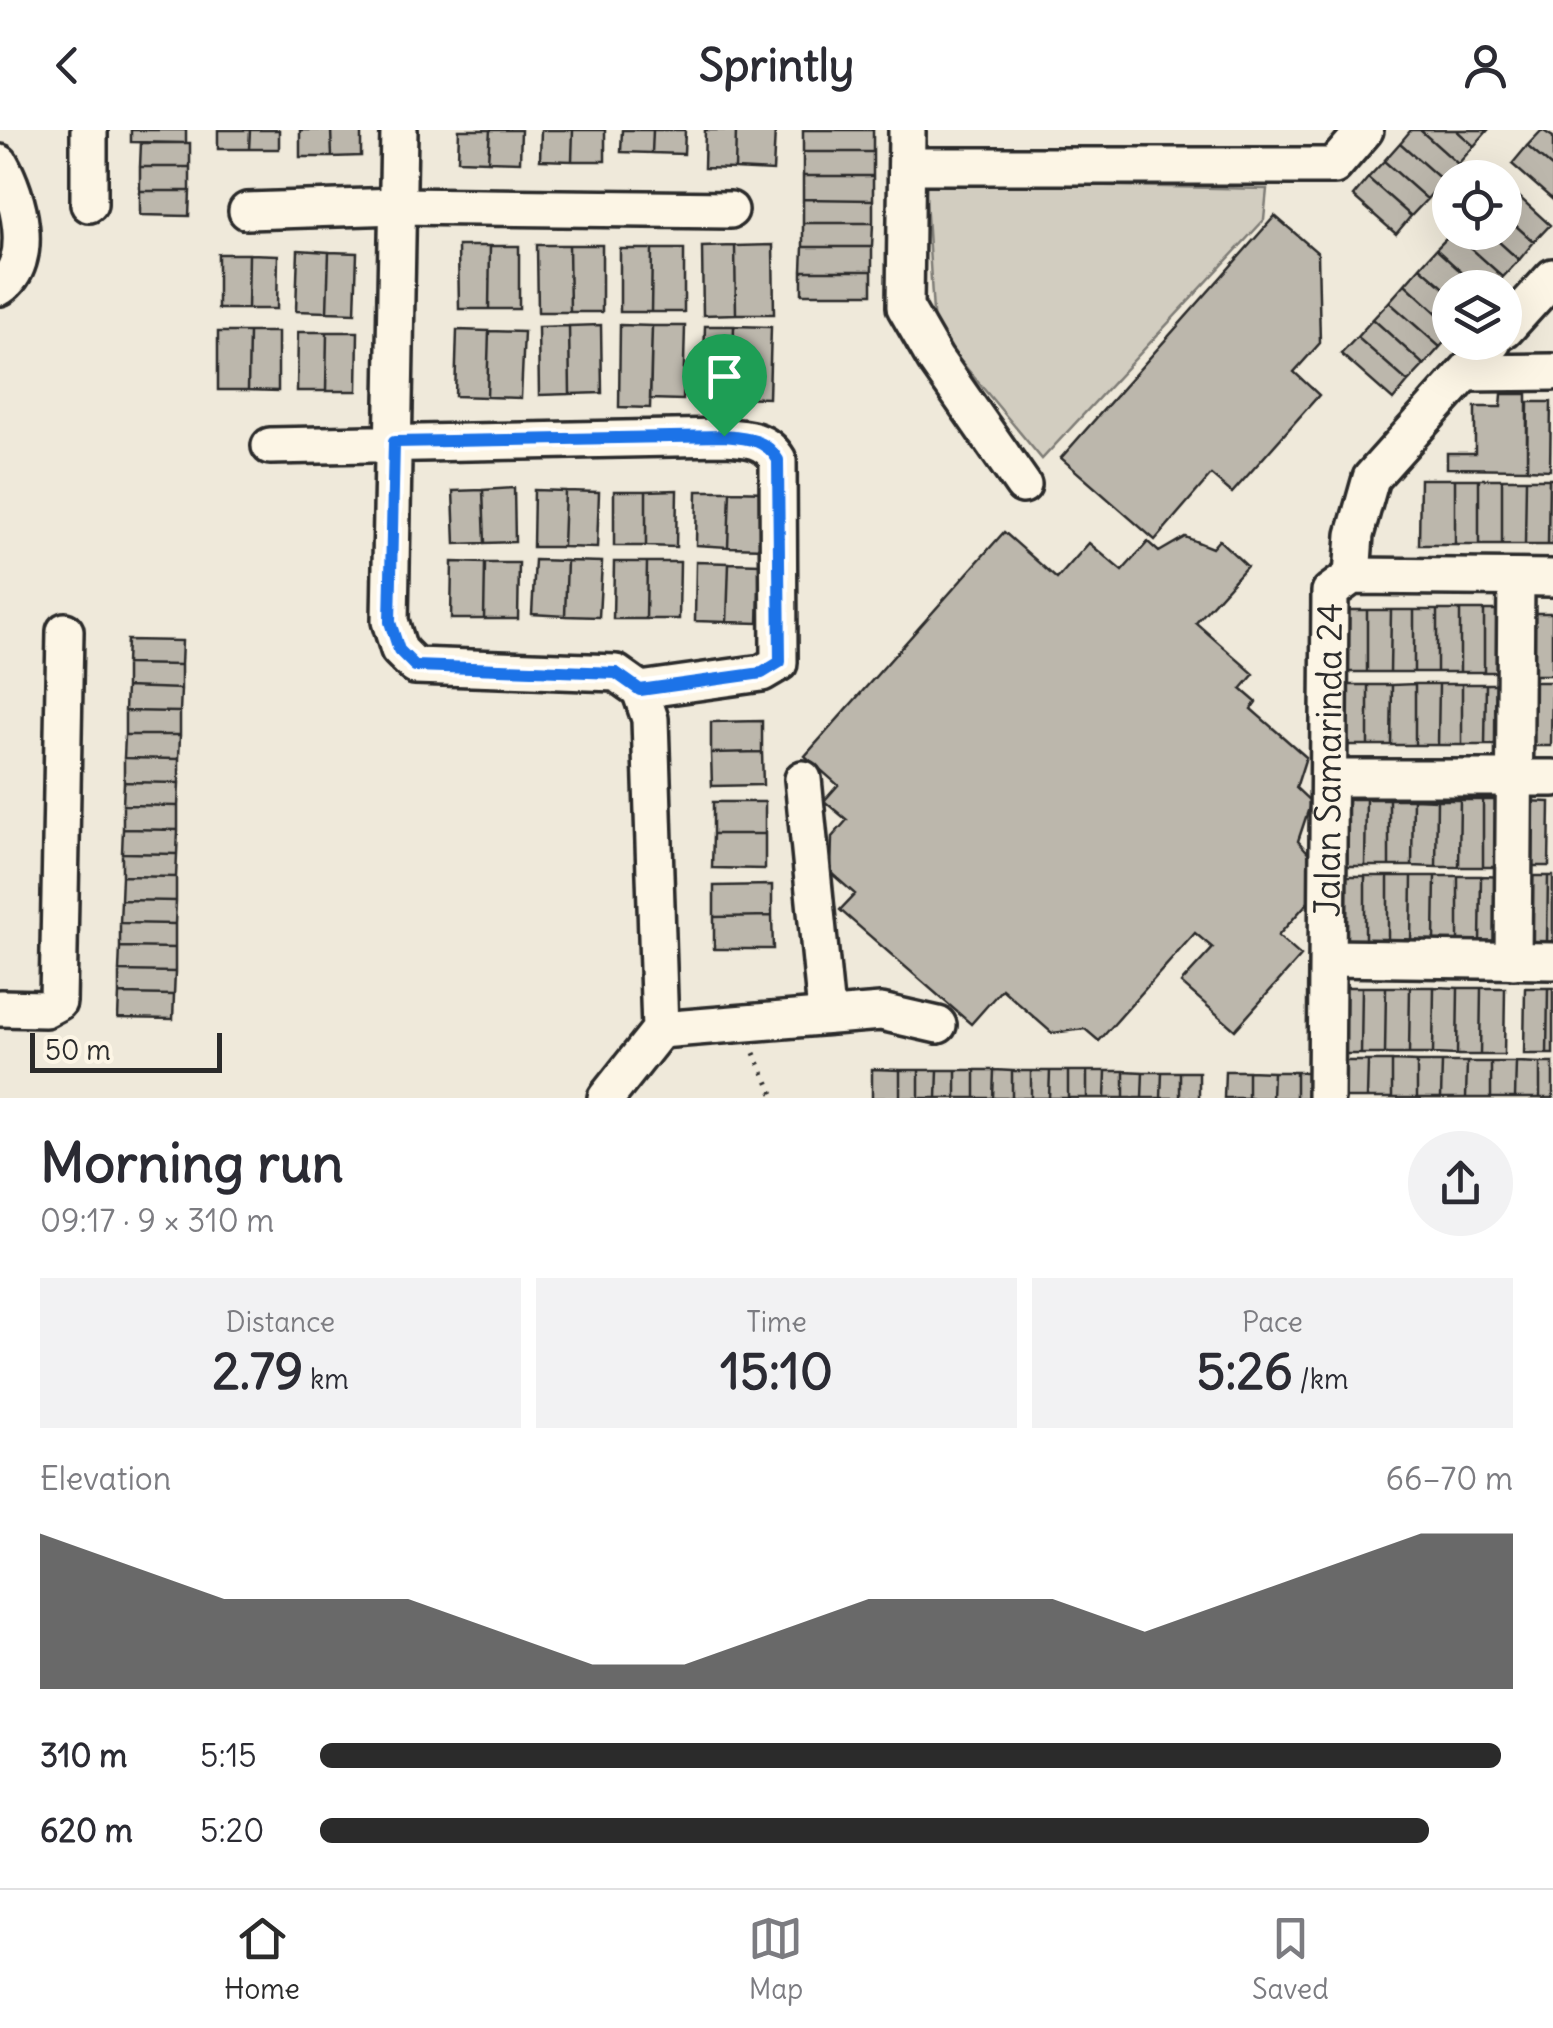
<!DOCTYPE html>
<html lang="en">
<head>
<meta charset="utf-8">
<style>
  body { margin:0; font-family:Delius,sans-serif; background:#f2f2f3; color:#2b2b33; height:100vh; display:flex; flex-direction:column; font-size:38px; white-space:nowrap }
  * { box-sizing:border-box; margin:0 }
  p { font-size:32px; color:#7c7c81 }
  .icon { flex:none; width:55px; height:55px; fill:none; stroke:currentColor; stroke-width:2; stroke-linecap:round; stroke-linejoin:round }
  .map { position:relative; height:968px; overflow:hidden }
  .side { display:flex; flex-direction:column; background:#fff; flex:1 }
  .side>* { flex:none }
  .fabs { position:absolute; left:1432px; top:30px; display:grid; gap:20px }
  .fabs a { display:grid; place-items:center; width:90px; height:90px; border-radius:50%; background:#fff; box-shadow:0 10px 40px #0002; font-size:50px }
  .scale { position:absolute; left:30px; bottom:25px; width:192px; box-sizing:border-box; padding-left:10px; border:5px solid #2b2b2b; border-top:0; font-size:28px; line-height:35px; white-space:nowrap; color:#2b2b2b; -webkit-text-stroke:8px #fcf5e5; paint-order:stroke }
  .pin { position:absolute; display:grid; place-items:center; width:85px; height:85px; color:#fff; margin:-102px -42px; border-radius:50% 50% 50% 0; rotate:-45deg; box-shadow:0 0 10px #0007 }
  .pin .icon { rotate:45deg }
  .round { display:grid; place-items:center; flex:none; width:105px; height:105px; border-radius:52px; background:#f2f2f3 }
  .head { display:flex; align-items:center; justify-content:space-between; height:170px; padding:0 40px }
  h1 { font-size:55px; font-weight:800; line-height:75px }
  .metrics { display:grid; grid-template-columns:repeat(3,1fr); gap:15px; height:170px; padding:10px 40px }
  .metrics div { display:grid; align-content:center; border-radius:0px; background:#f2f2f3; text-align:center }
  .metrics b { font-size:50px; font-weight:800 }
  .metrics small { font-size:28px; font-weight:400 }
  .metrics p { font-size:28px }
  .chart { height:280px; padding:20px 40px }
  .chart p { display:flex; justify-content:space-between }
  .chart svg { width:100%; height:180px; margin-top:10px; fill:#2b2b2b; opacity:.7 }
  ul { padding:0 40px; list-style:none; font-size:32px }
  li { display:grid; grid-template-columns:160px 120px 1fr; align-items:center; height:75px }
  li i { height:25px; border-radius:12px; background:#2b2b2b }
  header { display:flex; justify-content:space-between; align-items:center; height:130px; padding:0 40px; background:#fff; font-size:45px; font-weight:800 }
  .tab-bar { display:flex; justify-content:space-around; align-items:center; height:140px; border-top:2px solid #e1e1e2; background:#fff; font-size:28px; color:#7c7c81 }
  .tab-bar a { display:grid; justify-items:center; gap:5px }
  .tab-bar .selected { color:#2b2b2b }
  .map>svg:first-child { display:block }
  .green { fill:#d2cdc0; stroke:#7e7c76; stroke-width:2.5 }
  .building { fill:#bcb7ac; stroke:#2b2b2b; stroke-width:2.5 }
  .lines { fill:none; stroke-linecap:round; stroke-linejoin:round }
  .minor-casing { stroke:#2b2b2b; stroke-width:42 }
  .path { stroke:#2b2b2b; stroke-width:5; stroke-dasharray:2.5 8; stroke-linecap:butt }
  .minor { stroke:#fcf5e5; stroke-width:35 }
  .route-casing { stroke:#fff; stroke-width:20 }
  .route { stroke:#1a73e8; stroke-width:12 }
  .labels { text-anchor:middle; stroke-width:8; stroke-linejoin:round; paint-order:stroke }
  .street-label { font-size:35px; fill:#2b2b2b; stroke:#fcf5e5 }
</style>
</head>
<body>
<header><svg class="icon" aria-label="back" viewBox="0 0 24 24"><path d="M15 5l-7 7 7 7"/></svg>Sprintly<svg class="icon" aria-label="person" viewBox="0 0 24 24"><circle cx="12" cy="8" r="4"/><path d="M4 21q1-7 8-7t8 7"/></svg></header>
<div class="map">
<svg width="1553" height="968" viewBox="0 0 1553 968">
  <rect width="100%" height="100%" fill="#efe9da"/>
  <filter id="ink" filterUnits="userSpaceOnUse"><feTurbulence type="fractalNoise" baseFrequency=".01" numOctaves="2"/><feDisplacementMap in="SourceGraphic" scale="20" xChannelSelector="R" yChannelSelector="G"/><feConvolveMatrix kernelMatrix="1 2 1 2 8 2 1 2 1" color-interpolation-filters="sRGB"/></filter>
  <g filter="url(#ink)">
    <path class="green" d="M925,52L1267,59L1264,90L1042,329L934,199Z"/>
    <path class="building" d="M131,0H186V13L131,12Z
      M218,0H250L249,19H218Z
      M250,0H279V19H249Z
      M300,0H331L332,27H300Z
      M331,0H361V26L332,27Z
      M459,0H490L488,31L458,30Z
      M490,0H521L520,32L488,31Z
      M541,0H573L572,31L540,30Z
      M573,0H605V31H572Z
      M622,0H653L652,23L621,22Z
      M653,0H685L684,24L652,23Z
      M705,0H736L735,39L704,38Z
      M736,0H775L773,41L735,39Z
      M803,0H873V22H803Z
      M1411,0H1420L1458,34L1443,51L1400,13Z
      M1420,0H1456L1474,16L1458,34Z
      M1456,0H1488L1474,16Z
      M1542,0L1553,7V38L1527,16Z
      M141,13H190V37H140Z
      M1400,13L1443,51L1427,69L1384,31Z
      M1527,16L1553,38V70L1512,34Z
      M803,22H873V46H803Z
      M1384,31L1427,69L1411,86L1368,48Z
      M140,37H190V61H140Z
      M803,46H873V70L803,69Z
      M1368,48L1411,86L1396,104L1353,66Z
      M1505,54L1550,95L1534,112L1505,86Z
      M140,61H190L189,86L140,85Z
      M803,69L873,70V93H803Z
      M1275,86L1318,123L1320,213L1294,242L1319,265L1232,363L1211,345L1155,410L1061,328Z
      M1505,86L1534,112L1519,130L1488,102H1505Z
      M803,93H873L872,117H803Z
      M1453,102H1488L1519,130L1503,147Z
      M1453,102L1503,147L1494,158H1479L1436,119Z
      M537,115H569L570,182H538Z
      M569,115H602V182H570Z
      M773,115L774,184H736L735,116Z
      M458,116H490L489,179H459Z
      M490,116H519V179H489Z
      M735,116L736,184L703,185L702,117Z
      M803,117H872V141H802Z
      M620,119H652L651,182H620Z
      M652,119H684V182H651Z
      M1436,119L1479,158H1450V163L1420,137Z
      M298,120L329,122L327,182L296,181Z
      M329,122L357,123L355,183L327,182Z
      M218,124H249L248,179H218Z
      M249,124L278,125L277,179H248Z
      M1420,137L1450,163V195L1405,154Z
      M802,141H872V164H802Z
      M1405,154L1450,195V206L1440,217L1389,172Z
      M1389,172L1440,217L1424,235L1373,189Z
      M1373,189L1424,235L1408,252L1357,207Z
      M601,195L602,263L570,264L569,196Z
      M620,195L652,196L650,278L619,277Z
      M569,196L570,264L539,265L538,197Z
      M652,196H685L683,270L650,269Z
      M705,196H734L732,267L703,266Z
      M734,196L771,197L769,268L732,267Z
      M457,200L489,201L487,267L455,266Z
      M489,201L524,202L521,268L487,267Z
      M218,202H249L248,260H218Z
      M249,202H278V261L248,260Z
      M298,202H327L326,261H297Z
      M327,202H358L357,261H326Z
      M1357,207L1408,252L1393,270L1341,224Z
      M1502,264H1527V339L1447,338V323H1475V277H1501Z
      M1528,272H1551L1550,340L1527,339Z
      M1420,349H1455V415H1419Z
      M1455,349H1479V415H1455Z
      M1479,349H1502V415H1479Z
      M1502,349H1526L1525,415H1502Z
      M1526,349H1549L1548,415H1525Z
      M1549,349H1553V415H1548Z
      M514,358L515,412L485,413L483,360Z
      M483,360L485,413L455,414L453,361Z
      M534,360L565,361L563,417H533Z
      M677,360L676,417L646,416V361Z
      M565,361L599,362L597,418L563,417Z
      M614,361H646V416H614Z
      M697,361H730L728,417L696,415Z
      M730,361L768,362L766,418L728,417Z
      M1004,402L1057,449L1089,413L1122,441L1148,412L1159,422L1185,407L1212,418L1219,410L1247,436L1196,493L1254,544L1241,559L1256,572L1251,579L1306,627L1296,658L1311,672L1298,711L1312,727L1317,762L1278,806L1301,826L1235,900L1181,853L1213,818L1195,803L1099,911L1085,899L1052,903L1002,859L971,894L840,780L855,764L831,743L832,707L847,690L824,671L838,655L805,626Z
      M535,430L567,431L565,486L532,484Z
      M567,431L602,432L599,487L565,486Z
      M452,432L485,433L484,489H451Z
      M614,432H647L646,489H613Z
      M647,432H680L679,489H646Z
      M696,432L729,433L727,492L695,491Z
      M485,433H519L518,489H484Z
      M729,433L760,434L758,493L727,492Z
      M1344,480H1367V542H1343Z
      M1367,480H1391L1390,542H1367Z
      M1391,480H1414V542H1390Z
      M1414,480H1437V542H1414Z
      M1437,480H1460V542H1437Z
      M1460,480H1484V542H1460Z
      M1484,480H1507V542H1484Z
      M1528,483H1552V545H1528Z
      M127,510L182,511L181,535L126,534Z
      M126,534L181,535V559L126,557Z
      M1528,552H1552L1551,616H1528Z
      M1415,554H1439L1438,615H1415Z
      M1415,554V615H1391L1392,555Z
      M1439,554H1462V615H1438Z
      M1462,554H1486L1485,615H1462Z
      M1486,554H1509V615H1485Z
      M1344,555H1368V615H1345Z
      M1368,555H1392L1391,615H1368Z
      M126,557L181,559L180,582L125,581Z
      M125,581L180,582V605H125Z
      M762,591V622L711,623V592Z
      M125,605H180L179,629L124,628Z
      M762,622L763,655L712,656L711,623Z
      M124,628L179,629V653L124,652Z
      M124,652L179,653L178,676L123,675Z
      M1342,669H1366L1365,736H1342Z
      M1366,669H1389V736H1365Z
      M1389,669H1413L1412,736H1389Z
      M1413,669L1437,670L1436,737L1412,736Z
      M1437,670H1460L1459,737H1436Z
      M1460,670H1483V737H1459Z
      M1483,670H1507L1506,737H1483Z
      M1526,671L1550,672L1549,736H1525Z
      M713,672H765V704H713Z
      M123,675L178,676V700L123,699Z
      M123,699L178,700L177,724L122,723Z
      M713,704H765V739L712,738Z
      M122,723L177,724L176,747L122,746Z
      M122,746L176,747V771L121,770Z
      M1342,746H1365V811H1341Z
      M1365,746H1388V812L1365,811Z
      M1388,746H1412L1411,812H1388Z
      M1412,746H1435L1434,812H1411Z
      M1435,746H1458V812H1434Z
      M1458,746H1481L1480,813L1458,812Z
      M1481,746L1505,747L1504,813H1480Z
      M1524,746H1548L1547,812H1524Z
      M1548,746H1553V812H1547Z
      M772,755V786L714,787V756Z
      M121,770L176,771L175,794L120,793Z
      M772,786L773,819H714V787Z
      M120,793L175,794V818L120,817Z
      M120,817L175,818V842L119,841Z
      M119,841L175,842L174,865L119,864Z
      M1338,857H1362L1361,924H1338Z
      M1362,857H1386L1385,924H1361Z
      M1386,857H1410L1409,924H1385Z
      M1410,857H1434L1433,924H1409Z
      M1434,857L1458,858L1457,925L1433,924Z
      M1458,858H1481L1480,925H1457Z
      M1481,858H1505L1504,925H1480Z
      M1525,858H1548L1547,924H1524Z
      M1548,858H1553V924H1547Z
      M119,864L174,865L173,889L118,888Z
      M1343,931H1368L1367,968H1343Z
      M1368,931H1392V968H1367Z
      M1392,931L1417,932V968H1392Z
      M1417,932H1442L1441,968H1417Z
      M1442,932H1467L1466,968H1441Z
      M1467,932H1491V968H1466Z
      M1491,932H1516L1515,968H1491Z
      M1516,932L1540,933V968H1515Z
      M1540,933H1553V968H1540Z
      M872,939L900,940V968H872Z
      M900,940H919V968H900Z
      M919,940H938L937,968H919Z
      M938,940H956V968H937Z
      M956,940H975V968H956Z
      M975,940H994L993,968H975Z
      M994,940L1012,941V968H993Z
      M1012,941H1031V968H1012Z
      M1031,941H1050L1049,968H1031Z
      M1050,941H1068V968H1049Z
      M1068,941H1087V968H1068Z
      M1087,941H1106L1105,968H1087Z
      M1106,941H1124V968H1105Z
      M1124,941L1143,942L1142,968H1124Z
      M1225,941H1248V968H1224Z
      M1248,941L1273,942L1272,968H1248Z
      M1143,942H1162L1161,968H1142Z
      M1162,942H1180V968H1161Z
      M1180,942H1199V968H1180Z
      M1273,942H1296V968H1272Z
      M1296,942H1321L1320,968H1296Z"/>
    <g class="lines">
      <defs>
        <g id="minor">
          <path d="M907,0L905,177L935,229L1023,355"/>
          <path d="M0,33C18,65 37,131 0,157"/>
          <path d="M907,36H1334L1365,0"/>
          <path d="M89,74V0"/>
          <path d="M247,81L398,76L730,80"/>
          <path d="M1505,200L1553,147"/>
          <path d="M1466,243L1553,242"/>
          <path d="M270,316L724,307C747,308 766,309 778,330L779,533L762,543L640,560L616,543L415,536L399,520L390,491L399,0"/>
          <path d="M1352,446L1355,405L1371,348L1493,212"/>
          <path d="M1329,648H1553"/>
          <path d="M803,649L826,883"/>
          <path d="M1328,828L1553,831"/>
          <path d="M1513,831L1516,448"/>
          <path d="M0,878L45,879L58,872L65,501"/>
          <path d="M660,900L881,882L938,895"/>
          <path d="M606,968L660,900L650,589L640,560"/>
          <path id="s1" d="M1326,968L1330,462L1352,446L1553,448"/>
        </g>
      </defs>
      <use href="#minor" class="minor-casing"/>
      <path class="path" d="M754,923L775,968"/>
      <use href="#minor" class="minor"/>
    </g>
  </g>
  <g class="lines" filter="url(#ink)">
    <defs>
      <path id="route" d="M724,306C747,308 766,309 778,330L780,532L762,543L640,560L616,543L415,536L399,520L390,492L394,312Z"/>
    </defs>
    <use href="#route" class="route-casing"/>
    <use href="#route" class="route"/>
  </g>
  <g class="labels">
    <g class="street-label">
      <text dy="12" stroke="none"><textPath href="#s1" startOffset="338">Jalan Samarinda 24</textPath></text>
    </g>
  </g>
</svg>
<div class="fabs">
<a><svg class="icon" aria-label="locate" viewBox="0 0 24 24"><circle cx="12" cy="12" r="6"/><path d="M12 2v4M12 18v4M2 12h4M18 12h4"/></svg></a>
<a><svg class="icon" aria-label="layers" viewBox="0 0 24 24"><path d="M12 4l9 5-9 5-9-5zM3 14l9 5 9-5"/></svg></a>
</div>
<div class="scale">50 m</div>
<div class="pin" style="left:724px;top:306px;background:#1e9e55"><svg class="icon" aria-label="arrive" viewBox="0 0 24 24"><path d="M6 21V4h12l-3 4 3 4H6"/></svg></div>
</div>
<section class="side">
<div class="head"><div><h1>Morning run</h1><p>09:17 · 9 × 310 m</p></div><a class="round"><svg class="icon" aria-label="share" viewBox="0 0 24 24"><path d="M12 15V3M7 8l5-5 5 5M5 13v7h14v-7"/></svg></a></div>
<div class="metrics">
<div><p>Distance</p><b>2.79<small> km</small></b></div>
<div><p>Time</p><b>15:10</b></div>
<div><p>Pace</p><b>5:26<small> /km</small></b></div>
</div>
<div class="chart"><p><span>Elevation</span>66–70 m</p>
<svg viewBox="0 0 160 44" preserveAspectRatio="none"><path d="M0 44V6L10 14L20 22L30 22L40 22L50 30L60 38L70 38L80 30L90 22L100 22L110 22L120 30L130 22L140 14L150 6L160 6V44z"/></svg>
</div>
<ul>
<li><b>310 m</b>5:15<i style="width:99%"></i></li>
<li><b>620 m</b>5:20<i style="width:93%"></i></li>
</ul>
</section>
<nav class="tab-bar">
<a class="selected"><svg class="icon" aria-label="home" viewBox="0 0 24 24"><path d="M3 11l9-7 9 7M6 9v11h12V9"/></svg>Home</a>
<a><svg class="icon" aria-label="map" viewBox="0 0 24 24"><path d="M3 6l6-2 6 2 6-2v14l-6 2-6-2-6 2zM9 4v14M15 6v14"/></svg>Map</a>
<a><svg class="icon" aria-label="saved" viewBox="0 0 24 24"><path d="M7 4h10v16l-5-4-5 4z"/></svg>Saved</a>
</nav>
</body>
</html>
